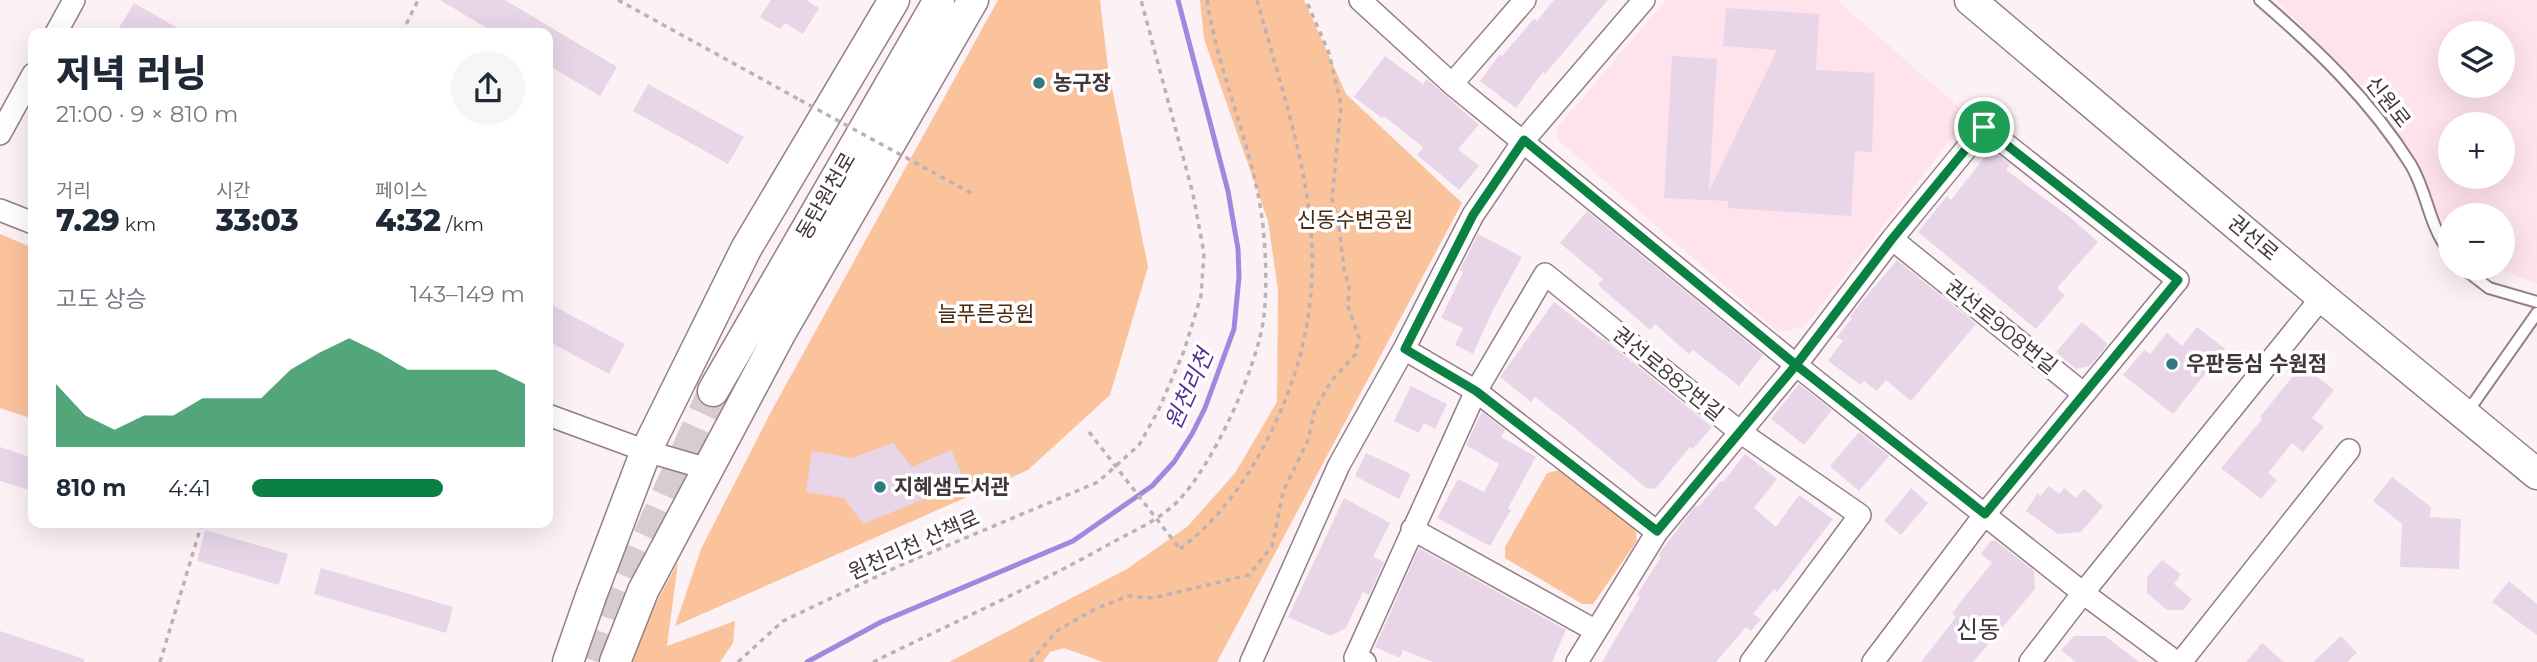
<!DOCTYPE html>
<html lang="ko">
<head>
<meta charset="utf-8">
<style>
  body { margin:0; font-family:Montserrat,"Noto Sans KR",sans-serif; background:#f6f6f7; color:#1f2937; height:100vh; display:flex; flex-direction:column; font-size:26px; white-space:nowrap }
  * { box-sizing:border-box; margin:0 }
  p { font-size:23px; color:#747a83 }
  .icon { flex:none; width:38px; height:38px; fill:none; stroke:currentColor; stroke-width:2; stroke-linecap:round; stroke-linejoin:round }
  .map { position:relative; flex:1; overflow:hidden }
  .details { position:absolute; left:28px; top:28px; width:525px; height:500px; display:flex; flex-direction:column; background:#fff; border-radius:14px; box-shadow:0 7px 28px #0002 }
  .details>* { flex:none }
  .tools { position:absolute; left:2438px; top:21px; display:grid; gap:14px }
  .tools a { display:grid; place-items:center; width:77px; height:77px; border-radius:50%; background:#fff; box-shadow:0 7px 28px #0002; font-size:35px }
  .pin { position:absolute; display:grid; place-items:center; width:60px; height:60px; color:#fff; margin:-30px; border:4px solid #fff; border-radius:50%; box-shadow:0 2px 7px #0007 }
  .round { display:grid; place-items:center; flex:none; width:74px; height:74px; border-radius:37px; background:#f6f6f7 }
  .head { display:flex; align-items:center; justify-content:space-between; height:119px; padding:0 28px }
  h1 { font-size:38px; font-weight:800; line-height:52px }
  .stats { display:grid; grid-template-columns:repeat(3,1fr); gap:10px; height:119px; padding:7px 28px }
  .stats div { display:grid; align-content:center }
  .stats b { font-size:30px; font-weight:800 }
  .stats small { font-size:19px; font-weight:400 }
  .stats p { font-size:19px }
  .chart { height:196px; padding:14px 28px }
  .chart p { display:flex; justify-content:space-between }
  .chart svg { width:100%; height:126px; margin-top:7px; fill:#0b8043; opacity:.7 }
  ul { padding:0 28px; list-style:none; font-size:23px }
  li { display:grid; grid-template-columns:112px 84px 1fr; align-items:center; height:52px }
  li i { height:18px; border-radius:9px; background:#0b8043 }
  .map>svg:first-child { display:block }
  .built { fill:#ffe3ec; fill-rule:evenodd }
  .green { fill:#fbc39c }
  .lines { fill:none; stroke-linecap:round; stroke-linejoin:round }
  .stream { stroke:#a088de; stroke-width:5 }
  .building { fill:#e8d6e8 }
  .secondary-tunnel { stroke:#d7ccd0; stroke-width:30; stroke-dasharray:30 15; stroke-linecap:butt }
  .lane-casing { stroke:#957e86; stroke-width:14 }
  .street-casing { stroke:#957e86; stroke-width:24 }
  .secondary-casing { stroke:#957e86; stroke-width:33 }
  .path { stroke:#bcb1b5; stroke-width:3.5; stroke-dasharray:5 5; stroke-linecap:butt }
  .lane { stroke:#fff; stroke-width:10 }
  .street { stroke:#fff; stroke-width:21 }
  .secondary { stroke:#fff; stroke-width:30 }
  .path-bridge { stroke:#bcb1b5; stroke-width:3.5; stroke-dasharray:5 5; stroke-linecap:butt }
  .route-casing { stroke:#fff; stroke-width:14 }
  .route { stroke:#0b8043; stroke-width:9 }
  .poi-dot { fill:#317981; stroke:#fff; stroke-width:2.5 }
  .labels { text-anchor:middle; stroke-width:7; stroke-linejoin:round; paint-order:stroke }
  .poi-label { font-size:21px; font-weight:bold; fill:#41363a; stroke:#fff; text-anchor:start }
  .street-label { font-size:21px; fill:#41363a; stroke:#fff }
  .park-label { font-size:21px; fill:#4a290e; stroke:#fff }
  .water-label { font-size:23px; font-style:italic; fill:#563095; stroke:#fff }
  .quarter-label { font-size:24px; fill:#41363a; stroke:#fff }
</style>
</head>
<body>
<div class="map">
<svg width="2537" height="662" viewBox="0 0 2537 662">
  <rect width="100%" height="100%" fill="#fcf1f5"/>
  <path class="built" d="M1666,0H1837L1969,116L1804,327L1778,332L1558,140L1556,129Z
    M2276,0H2537V284L2497,268H2502V215H2450V230L2437,212L2416,159L2361,85ZM2450,33H2502V86H2450ZM2450,124H2502V177H2450Z"/>
  <path class="green" d="M998,0H1100L1108,68L1148,267L1110,395L1028,470L675,626L701,549L772,410Z
    M1200,0H1304L1346,94L1462,203L1217,662H1103L1064,648L1050,652L1043,662H949L1127,569L1188,526L1235,473L1277,402L1278,290L1268,221L1204,39Z
    M0,234L33,248V419L0,408Z
    M1560,470L1635,527L1637,541L1593,604H1582L1505,558V547L1547,473Z
    M678,562L667,646L735,621L733,643L720,662H632L647,620Z"/>
  <g class="lines">
    <path class="stream" d="M807,662L881,622L1073,541L1152,486L1174,462L1192,434L1205,408L1234,329L1239,277L1238,249L1228,191L1178,0"/>
  </g>
  <path class="building" d="M440,0H505L617,67L600,96L548,65V33H495Z
    M771,0H806L819,8L803,34L785,23L780,29L760,17Z
    M1554,0H1608L1545,74L1543,72L1516,108L1480,81L1500,54L1502,56L1534,19L1537,21Z
    M134,3L186,33H116Z
    M1726,8L1819,14L1816,70L1875,73L1872,152L1855,151L1851,216L1728,208V201L1664,198L1672,56L1717,59L1709,191L1777,50L1723,46Z
    M1385,56L1423,84L1427,79L1479,125L1458,149L1479,166L1459,190L1417,155L1423,147L1384,116L1382,118L1354,97Z
    M648,84L744,137L728,164L633,111Z
    M1991,149L2010,164L2006,170L2071,218L2098,242L2057,288L2065,295L2036,329L1918,232L1947,196L1951,200Z
    M1587,211L1763,355L1739,386L1693,350L1689,354L1655,324L1650,330L1598,285L1603,279L1560,243Z
    M1478,234L1522,257L1492,312L1473,354L1455,345L1463,328L1441,318L1463,272L1460,270Z
    M1897,260L1976,324L1911,401L1886,380L1877,391L1864,381L1861,385L1828,361L1843,341L1837,337L1852,318L1850,316Z
    M1554,302L1603,340L1604,339L1712,427L1693,449L1690,447L1655,489L1646,488L1566,421L1535,397L1531,402L1500,377Z
    M548,303L625,344L609,374L548,341Z
    M2082,322L2108,344L2090,366L2076,369L2056,352Z
    M2197,327L2225,349L2173,414L2123,375L2144,350L2150,354L2167,333L2182,346Z
    M2302,365L2334,390L2312,418L2324,427L2303,452L2292,443L2268,473L2277,480L2261,499L2221,468L2262,419L2260,417Z
    M1799,384L1832,410L1804,445L1771,419Z
    M1411,386L1447,404L1435,429L1424,423L1419,433L1394,421Z
    M1482,412L1505,430L1501,437L1536,457L1508,508L1511,510L1490,546L1437,518L1458,479L1484,492L1499,464L1466,445Z
    M1859,432L1889,456L1859,491L1830,466Z
    M893,443L912,467L951,450L965,482L863,524L844,498L806,492L812,451L852,458Z
    M0,447L33,458V491L0,481Z
    M1366,453L1411,474L1399,499L1355,476Z
    M1745,454L1777,479L1754,508L1776,527L1799,495L1833,519L1777,592L1774,589L1753,614L1761,619L1751,631L1746,627L1716,662H1602L1640,597L1637,595L1661,557L1659,555L1661,551L1696,505L1698,507L1721,481L1723,482Z
    M2392,477L2431,507L2430,517L2461,519L2459,569L2400,567L2402,524L2373,501Z
    M2049,486L2059,494L2064,488L2076,498L2084,489L2103,506L2081,532L2058,534L2026,511L2038,493L2040,496Z
    M1911,488L1928,503L1901,535L1884,521Z
    M1344,498L1390,523L1373,557L1384,562L1369,595L1363,592L1346,628L1331,636L1288,617Z
    M205,530L288,554L279,585L197,561Z
    M1991,541H1996L2034,571L2035,589L1973,662H1921L1956,617L1952,614L1961,601L1992,563L1981,554Z
    M1419,548L1566,630L1552,662H1433L1403,650L1400,658L1375,647Z
    M2162,560L2181,574L2174,584L2192,599L2183,610H2167L2147,593V577Z
    M321,568L453,607L446,633L314,594Z
    M2509,581L2537,604V635L2492,602Z
    M0,631L84,659V662H0Z
    M2074,636H2105L2139,662H2076L2061,650Z
    M2341,636L2357,653L2347,662H2313Z
    M2262,643L2284,662H2246Z"/>
  <g class="lines">
    <path class="secondary-tunnel" d="M597,662L619,601L713,391"/>
    <defs>
      <path id="lane" d="M2260,0C2317,49 2371,101 2411,165C2428,194 2428,224 2450,253
        M2463,268L2489,288L2537,302
        M2466,414L2537,313"/>
      <path id="street" d="M1360,0L1452,84L1796,365L2083,593L2176,662
        M56,33L74,0
        M1452,84L1525,0
        M0,134L33,74
        M0,210L33,223
        M1892,239L2084,394
        M1404,349L1476,391L1657,532
        M548,415L646,451L708,469
        M1412,529L1596,631
        M1251,662L1339,465L1404,349L1473,215L1524,140L1644,0
        M1365,662L1355,658L1476,391L1545,274L1740,432L1860,515L1751,662
        M1577,662L1657,532L1796,365L1892,239L1984,127L2178,280L1985,514L1873,662
        M2030,662L2083,593L2322,297
        M2181,662L2349,450"/>
      <path id="secondary" d="M1970,0L2322,297L2537,474
        M713,391L939,0
        M568,662L591,596L646,451L746,249L894,0
        M615,662L643,591L781,332L973,0"/>
    </defs>
    <use href="#lane" class="lane-casing"/>
    <use href="#street" class="street-casing"/>
    <use href="#secondary" class="secondary-casing"/>
    <path class="path" d="M618,0L800,100
      M402,33L418,0
      M1180,549C1221,518 1251,474 1273,428C1348,270 1300,156 1257,0
      M160,662L202,523
      M738,662L783,621L899,566L1098,482L1139,445L1158,411L1184,351L1201,296L1204,253L1193,194L1141,0
      M873,662C951,624 1030,588 1106,546C1130,532 1157,522 1177,502C1213,466 1258,366 1264,316C1267,287 1266,256 1263,226C1254,148 1219,77 1207,0
      M1030,662L1057,631L1093,610L1128,596L1153,598L1249,575L1272,546L1283,492L1308,440L1315,409L1332,380L1355,355L1359,338L1348,306L1349,286L1344,269L1339,226L1332,199L1341,105L1329,53L1306,0"/>
    <use href="#lane" class="lane"/>
    <use href="#street" class="street"/>
    <use href="#secondary" class="secondary"/>
    <path class="path-bridge" d="M800,100L971,193
      M1089,432L1180,549"/>
  </g>
  <g class="lines">
    <defs>
      <path id="route" d="M1984,127L1892,239L1796,365L1657,531L1476,391L1405,349L1473,215L1524,140L1796,365L1985,514L2178,280L1984,127"/>
    </defs>
    <use href="#route" class="route-casing"/>
    <use href="#route" class="route"/>
  </g>
  <g class="poi-dot">
    <circle cx="1039" cy="83" r="7"/>
    <circle cx="2172" cy="364" r="7"/>
    <circle cx="880" cy="487" r="7"/>
  </g>
  <g class="labels">
    <g class="poi-label">
      <text x="1053" y="90">농구장</text>
      <text x="2186" y="371">우판등심 수원점</text>
      <text x="894" y="494">지혜샘도서관</text>
    </g>
    <g class="street-label">
      <text transform="translate(2388 102) rotate(52)" y="7">신원로</text>
      <text transform="translate(826 196) rotate(-60)" y="7">동탄원천로</text>
      <text transform="translate(2253 238) rotate(40)" y="7">권선로</text>
      <text transform="translate(2001 327) rotate(39)" y="7">권선로908번길</text>
      <text transform="translate(1668 374) rotate(39)" y="7">권선로882번길</text>
      <text transform="translate(914 545) rotate(-24)" y="7">원천리천 산책로</text>
    </g>
    <g class="park-label">
      <text x="1355" y="227">신동수변공원</text>
      <text x="986" y="321">늘푸른공원</text>
    </g>
    <g class="water-label">
      <text transform="translate(1189 389) rotate(-66)" y="8">원천리천</text>
    </g>
    <g class="quarter-label">
      <text x="1978" y="638">신동</text>
    </g>
  </g>
</svg>
<div class="tools">
<a><svg class="icon" aria-label="layers" viewBox="0 0 24 24"><path d="M12 4l9 5-9 5-9-5zM3 14l9 5 9-5"/></svg></a>
<a>+</a>
<a>−</a>
</div>
<div class="pin" style="left:1984px;top:127px;background:#1e9e55"><svg class="icon" aria-label="arrive" viewBox="0 0 24 24"><path d="M6 21V4h12l-3 4 3 4H6"/></svg></div>
<section class="details">
<div class="head"><div><h1>저녁 러닝</h1><p>21:00 · 9 × 810 m</p></div><a class="round"><svg class="icon" aria-label="share" viewBox="0 0 24 24"><path d="M12 15V3M7 8l5-5 5 5M5 13v7h14v-7"/></svg></a></div>
<div class="stats">
<div><p>거리</p><b>7.29<small> km</small></b></div>
<div><p>시간</p><b>33:03</b></div>
<div><p>페이스</p><b>4:32<small> /km</small></b></div>
</div>
<div class="chart"><p><span>고도 상승</span>143–149 m</p>
<svg viewBox="0 0 160 44" preserveAspectRatio="none"><path d="M0 44V22L10 33L20 38L30 33L40 33L50 27L60 27L70 27L80 17L90 11L100 6L110 11L120 17L130 17L140 17L150 17L160 22V44z"/></svg>
</div>
<ul>
<li><b>810 m</b>4:41<i style="width:70%"></i></li>
</ul>
</section>
</div>
</body>
</html>
